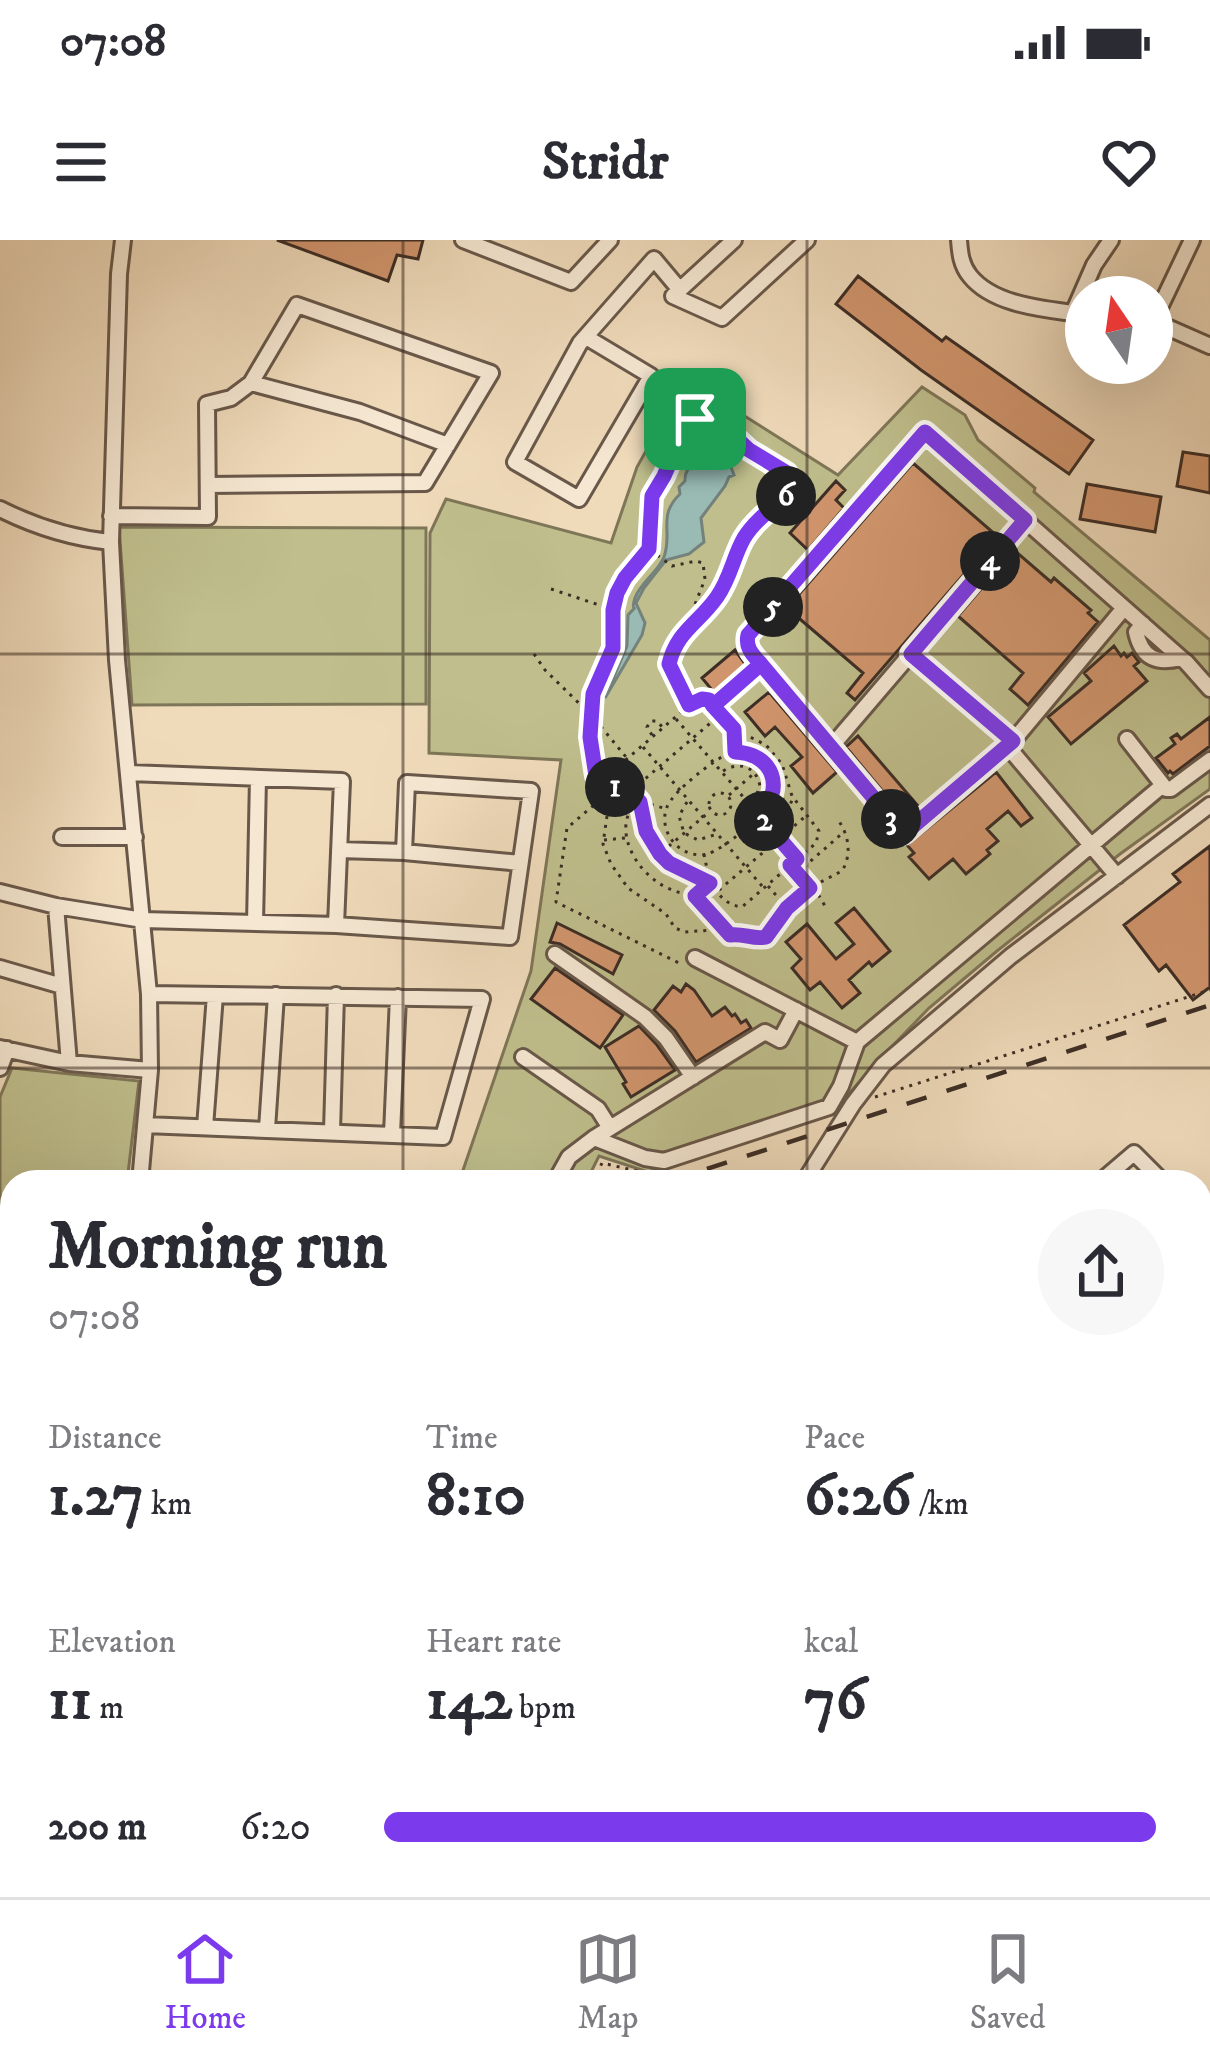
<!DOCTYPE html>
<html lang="en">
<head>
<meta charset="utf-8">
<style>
  body { margin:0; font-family:"IM FELL DW Pica",serif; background:#f7f7f7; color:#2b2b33; height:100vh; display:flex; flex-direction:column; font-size:45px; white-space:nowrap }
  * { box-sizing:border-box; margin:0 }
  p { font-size:39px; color:#7c7c81 }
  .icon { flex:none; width:66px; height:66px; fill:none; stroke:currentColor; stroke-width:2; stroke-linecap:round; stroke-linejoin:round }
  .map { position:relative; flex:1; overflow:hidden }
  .panel { position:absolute; left:0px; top:930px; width:1212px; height:729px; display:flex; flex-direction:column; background:#fff; border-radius:36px 36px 0 0; box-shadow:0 12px 48px #0002 }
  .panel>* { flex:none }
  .needle { width:78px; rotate:347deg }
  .tools { position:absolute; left:1065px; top:36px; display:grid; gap:24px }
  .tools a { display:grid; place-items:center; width:108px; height:108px; border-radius:50%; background:#fff; box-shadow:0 12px 48px #0002; font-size:60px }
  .pin { position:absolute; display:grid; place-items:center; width:102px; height:102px; color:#fff; margin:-51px; border-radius:24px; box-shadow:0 6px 18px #0006 }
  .km { position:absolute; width:60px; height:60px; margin:-30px; border-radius:50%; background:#222; color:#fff; font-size:33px; line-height:60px; text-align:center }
  .round { display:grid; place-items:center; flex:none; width:126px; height:126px; border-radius:63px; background:#f7f7f7 }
  .head { display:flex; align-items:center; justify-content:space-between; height:204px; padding:0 48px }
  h1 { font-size:66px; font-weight:700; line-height:90px }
  .metrics { display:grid; grid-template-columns:repeat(3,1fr); gap:18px; height:204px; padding:12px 48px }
  .metrics div { display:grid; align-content:center }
  .metrics b { font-size:60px; font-weight:700 }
  .metrics small { font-size:33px; font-weight:400 }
  .metrics p { font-size:33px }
  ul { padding:0 48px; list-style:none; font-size:39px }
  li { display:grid; grid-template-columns:192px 144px 1fr; align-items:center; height:90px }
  li i { height:30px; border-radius:15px; background:#7c3aed }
  .status { display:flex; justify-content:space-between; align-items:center; height:84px; padding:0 60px; background:#fff; direction:ltr }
  .status svg { height:33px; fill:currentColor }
  header { display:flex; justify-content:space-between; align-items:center; height:156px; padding:0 48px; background:#fff; font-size:54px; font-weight:700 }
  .tabs { display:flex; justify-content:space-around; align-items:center; height:168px; border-top:3px solid #e1e1e2; background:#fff; font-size:33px; color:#7c7c81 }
  .tabs a { display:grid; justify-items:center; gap:6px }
  .tabs .on { color:#7c3aed }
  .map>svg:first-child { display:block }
  .green { fill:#bfbe8c; stroke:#7e7658; stroke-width:3 }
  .water { fill:#9abab4; stroke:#74827b; stroke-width:3 }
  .building { fill:#d1956d; stroke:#3c2d25; stroke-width:3 }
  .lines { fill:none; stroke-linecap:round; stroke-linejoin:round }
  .minor-casing { stroke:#69584a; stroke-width:20 }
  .path { stroke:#3c2d25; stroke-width:3; stroke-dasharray:3 6; stroke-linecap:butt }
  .minor { stroke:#f5e7d2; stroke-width:14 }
  .rail { stroke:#3c2d25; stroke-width:4.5; stroke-dasharray:21 21; stroke-linecap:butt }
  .route-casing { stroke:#fff; stroke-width:24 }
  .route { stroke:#7c3aed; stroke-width:15 }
  .grid { fill:none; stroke:#3c2d25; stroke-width:3; stroke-opacity:0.55 }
</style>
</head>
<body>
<div class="status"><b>07:08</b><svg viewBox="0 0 49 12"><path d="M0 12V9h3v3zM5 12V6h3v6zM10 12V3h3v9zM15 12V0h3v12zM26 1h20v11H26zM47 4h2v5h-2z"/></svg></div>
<header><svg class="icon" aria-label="menu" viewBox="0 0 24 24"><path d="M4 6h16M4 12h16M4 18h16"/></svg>Stridr<svg class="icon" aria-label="heart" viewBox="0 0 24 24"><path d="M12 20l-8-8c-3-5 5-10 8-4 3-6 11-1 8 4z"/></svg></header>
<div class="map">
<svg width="1210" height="1657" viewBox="0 0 1210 1657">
  <rect width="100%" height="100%" fill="#efdaba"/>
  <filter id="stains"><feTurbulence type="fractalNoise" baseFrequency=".00167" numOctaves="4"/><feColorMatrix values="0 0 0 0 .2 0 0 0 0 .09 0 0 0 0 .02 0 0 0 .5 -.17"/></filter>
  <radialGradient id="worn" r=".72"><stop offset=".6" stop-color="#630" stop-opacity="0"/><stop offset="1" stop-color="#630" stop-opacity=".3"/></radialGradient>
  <path class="green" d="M694,144L838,235L922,147L965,175L978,200L1035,248L1034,252L1210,400V549L1120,614L997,711L929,768L878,821L831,874L648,932L599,916L586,942H459L531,731L561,520L429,513L430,293L446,259L611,303L637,227L665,177Z
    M119,287L426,288V464L132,465Z
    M12,828L139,841L127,942H12V1130L0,1129V857Z"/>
  <path class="water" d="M718,214L727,217L734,235L729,237L725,246L701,278L704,302L689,314L666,320L644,348L636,363L645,383L642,395L605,458L627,406L628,375C641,361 629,376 635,358C641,342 658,332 664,317C673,292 657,276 680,254L679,247L685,241C684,224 703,215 718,214Z"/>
  <path class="building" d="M277,0H423L418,19L397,15L388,41Z
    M858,36L942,101L946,97L1093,200L1069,234L921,130L836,64Z
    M1183,212L1210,216V253L1177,246Z
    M913,223L997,296L855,460L847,453L863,433L787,368Z
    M836,241L845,250L836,260L844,268L808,310L790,293Z
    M1087,244L1161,257L1155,292L1080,279Z
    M1014,310L1051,342L1054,338L1091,370L1088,373L1098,382L1028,465L1010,449L1023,433L958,376Z
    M1114,406L1121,416L1124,413L1127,417L1132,413L1139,422L1134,426L1147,441L1071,504L1048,477L1091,441L1084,433Z
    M735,410L749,429L717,456L702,438Z
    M769,452L837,532L813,553L791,526L802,517L775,487L765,496L745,472Z
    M1210,477V506L1173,534L1170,531L1168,533L1156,518L1175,504L1171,498L1177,494L1181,499Z
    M858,496L919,567L905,578L846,507Z
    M996,532L1032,578L1021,586L1008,571L987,589L998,601L987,610L990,614L966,634L953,619L929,639L909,617L914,613L907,605Z
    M1210,606V747L1193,760L1166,725L1159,731L1124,685L1180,642L1173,634Z
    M854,668L890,711L872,726L869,722L849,740L860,753L842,768L820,742L810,750L792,728L801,719L786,702L807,684L836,719L854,704L836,683Z
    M557,683L622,715L613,734L560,704L550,702Z
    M555,728L623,775L600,808L531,759Z
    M686,744L694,750L712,776L725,767L732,776L735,774L741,783L746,780L751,788L696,822L675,791L654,770L673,746L681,752Z
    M639,786L657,805L675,830L631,857L623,844L626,842L605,807Z"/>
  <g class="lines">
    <defs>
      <path id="minor" d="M123,0L119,34L111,302L117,420L149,754L150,830L140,942
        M463,0L571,42L610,0
        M734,0L673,56L722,78L807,0
        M959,0C960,13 961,25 970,36C995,67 1049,69 1086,75
        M1073,73L1094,25L1111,0
        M1152,84L1192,0
        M1152,85L1169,88L1210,106
        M586,97L651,136L579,259L515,222L580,103L654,19L680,50
        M251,143L360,172L448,205
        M0,269C36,287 70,298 111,302
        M111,276L208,277L207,164L231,158L251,143L297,65L491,133L425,243L208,245
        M1124,368L1008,507L904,594L749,411L746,403L749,395L925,192L1181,418L1186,422L1210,449
        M1143,384L1136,392C1142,419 1157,424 1181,418
        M911,414L1013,501
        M1127,499L1166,549H1171L1210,520
        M831,507L1025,280
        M1008,507L1117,636
        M129,533L342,541L336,685
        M62,597H135
        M339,610L404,612L520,623
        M0,652L56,666L143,680L336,685L510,697L531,551L407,543L404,612
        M56,666L69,823
        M255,683L258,538
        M555,714L645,777L666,798L693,837
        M695,718L857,802L1163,545
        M0,728L62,746
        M0,808L69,823L150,830
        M523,817L598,869L610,888
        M0,828L7,809
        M145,885L443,897L482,759L149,754
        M205,887L215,755
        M267,889L276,755
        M332,891L336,755
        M392,894L398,757
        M594,898L645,918L664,921L829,867L841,846L857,802
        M555,942L569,917L594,898L765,792L780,800L796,770
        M804,942L853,864L883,825L1011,716L1210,565
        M1100,942L1134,913L1163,942
        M1200,979L1210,985
        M1200,1116L1210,1127
        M0,1182L12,1178
        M1200,1182L1210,1172
        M0,1271L12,1272
        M1200,1290L1210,1299
        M1200,1405L1210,1395
        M0,1410L12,1389
        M1200,1441L1210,1453
        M0,1454L12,1461
        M0,1497L12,1479
        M1200,1533L1210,1531
        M0,1575L12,1586
        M368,1647L374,1657
        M665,1647L668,1657
        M798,1647L809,1657
        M78,1657L83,1647
        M216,1657L351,1647
        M403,1657L409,1647
        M588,1657L626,1647
        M718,1657L728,1647
        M947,1657L958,1647
        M1062,1657L1064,1647"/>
    </defs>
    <use href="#minor" class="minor-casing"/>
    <path class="path" d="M650,310L672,326L696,321L703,323L705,339L686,387
      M551,349L611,369
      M534,414L545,430L593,477L626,517
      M714,464L748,435
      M689,465L669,424C678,388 705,378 723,348C733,331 735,311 746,295C759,277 781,265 793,247L787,233L749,210L715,179H695L685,187L665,235L652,257L649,309L617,353L613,369V408L593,454L590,497L596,536L609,562L603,604L611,624L628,648L666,674L675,688L685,692L712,690L721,695L741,693L758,699L766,697L787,668
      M676,479L795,617
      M733,491L735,511
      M652,495L647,487L651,481H657L663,488
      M643,507L762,646
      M731,512C758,511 782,531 771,560C766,574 723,610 707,614C681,620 657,592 667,567C674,550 715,519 731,512Z
      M723,531C740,521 756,526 760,546L753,563
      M621,542L567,588L556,662L679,723
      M632,550L721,474
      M709 564a11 11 0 1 1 22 0a11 11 0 1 1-22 0Z
      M729,555L772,518
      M773,555L796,564
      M638,561C614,582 629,619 651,637C664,649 679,653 695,656L711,643
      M642,562L667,569
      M687,562L679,576L684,593L698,600L714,595
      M604,600L625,598
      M662,612L709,572
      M704,614C708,637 716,664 742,667L816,603L819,591L792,556L782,524L766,505L734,489L709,461H694L621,524C618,544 635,548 641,565C644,575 644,585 648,594C659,620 682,633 708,640
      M791,627L809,647
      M797,633L845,591
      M768,646L787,668L813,646L842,631C852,615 849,595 838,580
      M814,647L825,666
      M719,650L807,575
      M697,657L730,695
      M875,857L1210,750
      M593,942L602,923L650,934
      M0,1149L12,1145"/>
    <use href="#minor" class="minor"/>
    <path class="rail" d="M667,942L1210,765
      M0,1168L12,1164"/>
  </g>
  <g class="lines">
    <defs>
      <path id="route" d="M695,179L685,187L664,236L652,256L649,309L625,338L617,353L613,370V408L593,454L590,497L596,536L607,554L622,541L640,562L646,591L660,614L669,623L710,643L695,656L730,695C743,693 754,700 766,697L787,668L810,648L790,625L797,619L759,575C786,549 773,513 735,512L734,489L713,466L761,424L904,594L1013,501L911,414L1025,280L925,192L748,395C745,408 753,415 761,424L713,466L709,460L702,459L689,465L669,424C677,391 698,384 717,357C731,337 733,317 744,298C755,280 775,266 791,252L793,247L787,233L749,210L719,182L710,178L695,179"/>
    </defs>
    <use href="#route" class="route-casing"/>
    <use href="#route" class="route"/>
  </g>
  <path class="grid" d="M403,0V942M807,0V942M0,414H1210M0,828H1210M0,1243H12M1200,1243H1210M403,1647V1657M807,1647V1657"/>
  <rect width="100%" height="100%" filter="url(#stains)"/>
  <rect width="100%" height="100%" fill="url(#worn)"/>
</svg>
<div class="tools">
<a><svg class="needle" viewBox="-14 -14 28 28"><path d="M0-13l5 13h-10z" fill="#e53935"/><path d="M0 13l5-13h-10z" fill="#7c7c81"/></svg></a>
</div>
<div class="pin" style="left:695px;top:179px;background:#1e9e55"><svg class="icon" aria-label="arrive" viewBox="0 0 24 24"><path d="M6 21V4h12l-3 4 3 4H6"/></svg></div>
<b class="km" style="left:615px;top:547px">1</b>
<b class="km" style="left:764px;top:581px">2</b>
<b class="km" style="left:891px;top:579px">3</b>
<b class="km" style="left:990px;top:321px">4</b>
<b class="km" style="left:773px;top:367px">5</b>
<b class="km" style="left:786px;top:256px">6</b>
<section class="panel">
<div class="head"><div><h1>Morning run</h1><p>07:08</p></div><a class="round"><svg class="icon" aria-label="share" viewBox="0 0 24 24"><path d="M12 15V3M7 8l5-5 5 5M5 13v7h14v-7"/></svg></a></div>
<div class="metrics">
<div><p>Distance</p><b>1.27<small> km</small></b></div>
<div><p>Time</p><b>8:10</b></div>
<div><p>Pace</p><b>6:26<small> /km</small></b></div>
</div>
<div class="metrics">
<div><p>Elevation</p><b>11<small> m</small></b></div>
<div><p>Heart rate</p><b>142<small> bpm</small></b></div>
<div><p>kcal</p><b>76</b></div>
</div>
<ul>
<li><b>200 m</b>6:20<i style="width:99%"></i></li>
</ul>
</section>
</div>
<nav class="tabs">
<a class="on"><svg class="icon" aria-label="home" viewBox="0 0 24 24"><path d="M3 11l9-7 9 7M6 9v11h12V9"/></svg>Home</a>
<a><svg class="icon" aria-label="map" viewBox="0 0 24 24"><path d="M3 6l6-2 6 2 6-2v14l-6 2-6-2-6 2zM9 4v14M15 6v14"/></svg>Map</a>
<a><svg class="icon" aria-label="saved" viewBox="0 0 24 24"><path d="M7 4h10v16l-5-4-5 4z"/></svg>Saved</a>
</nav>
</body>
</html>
